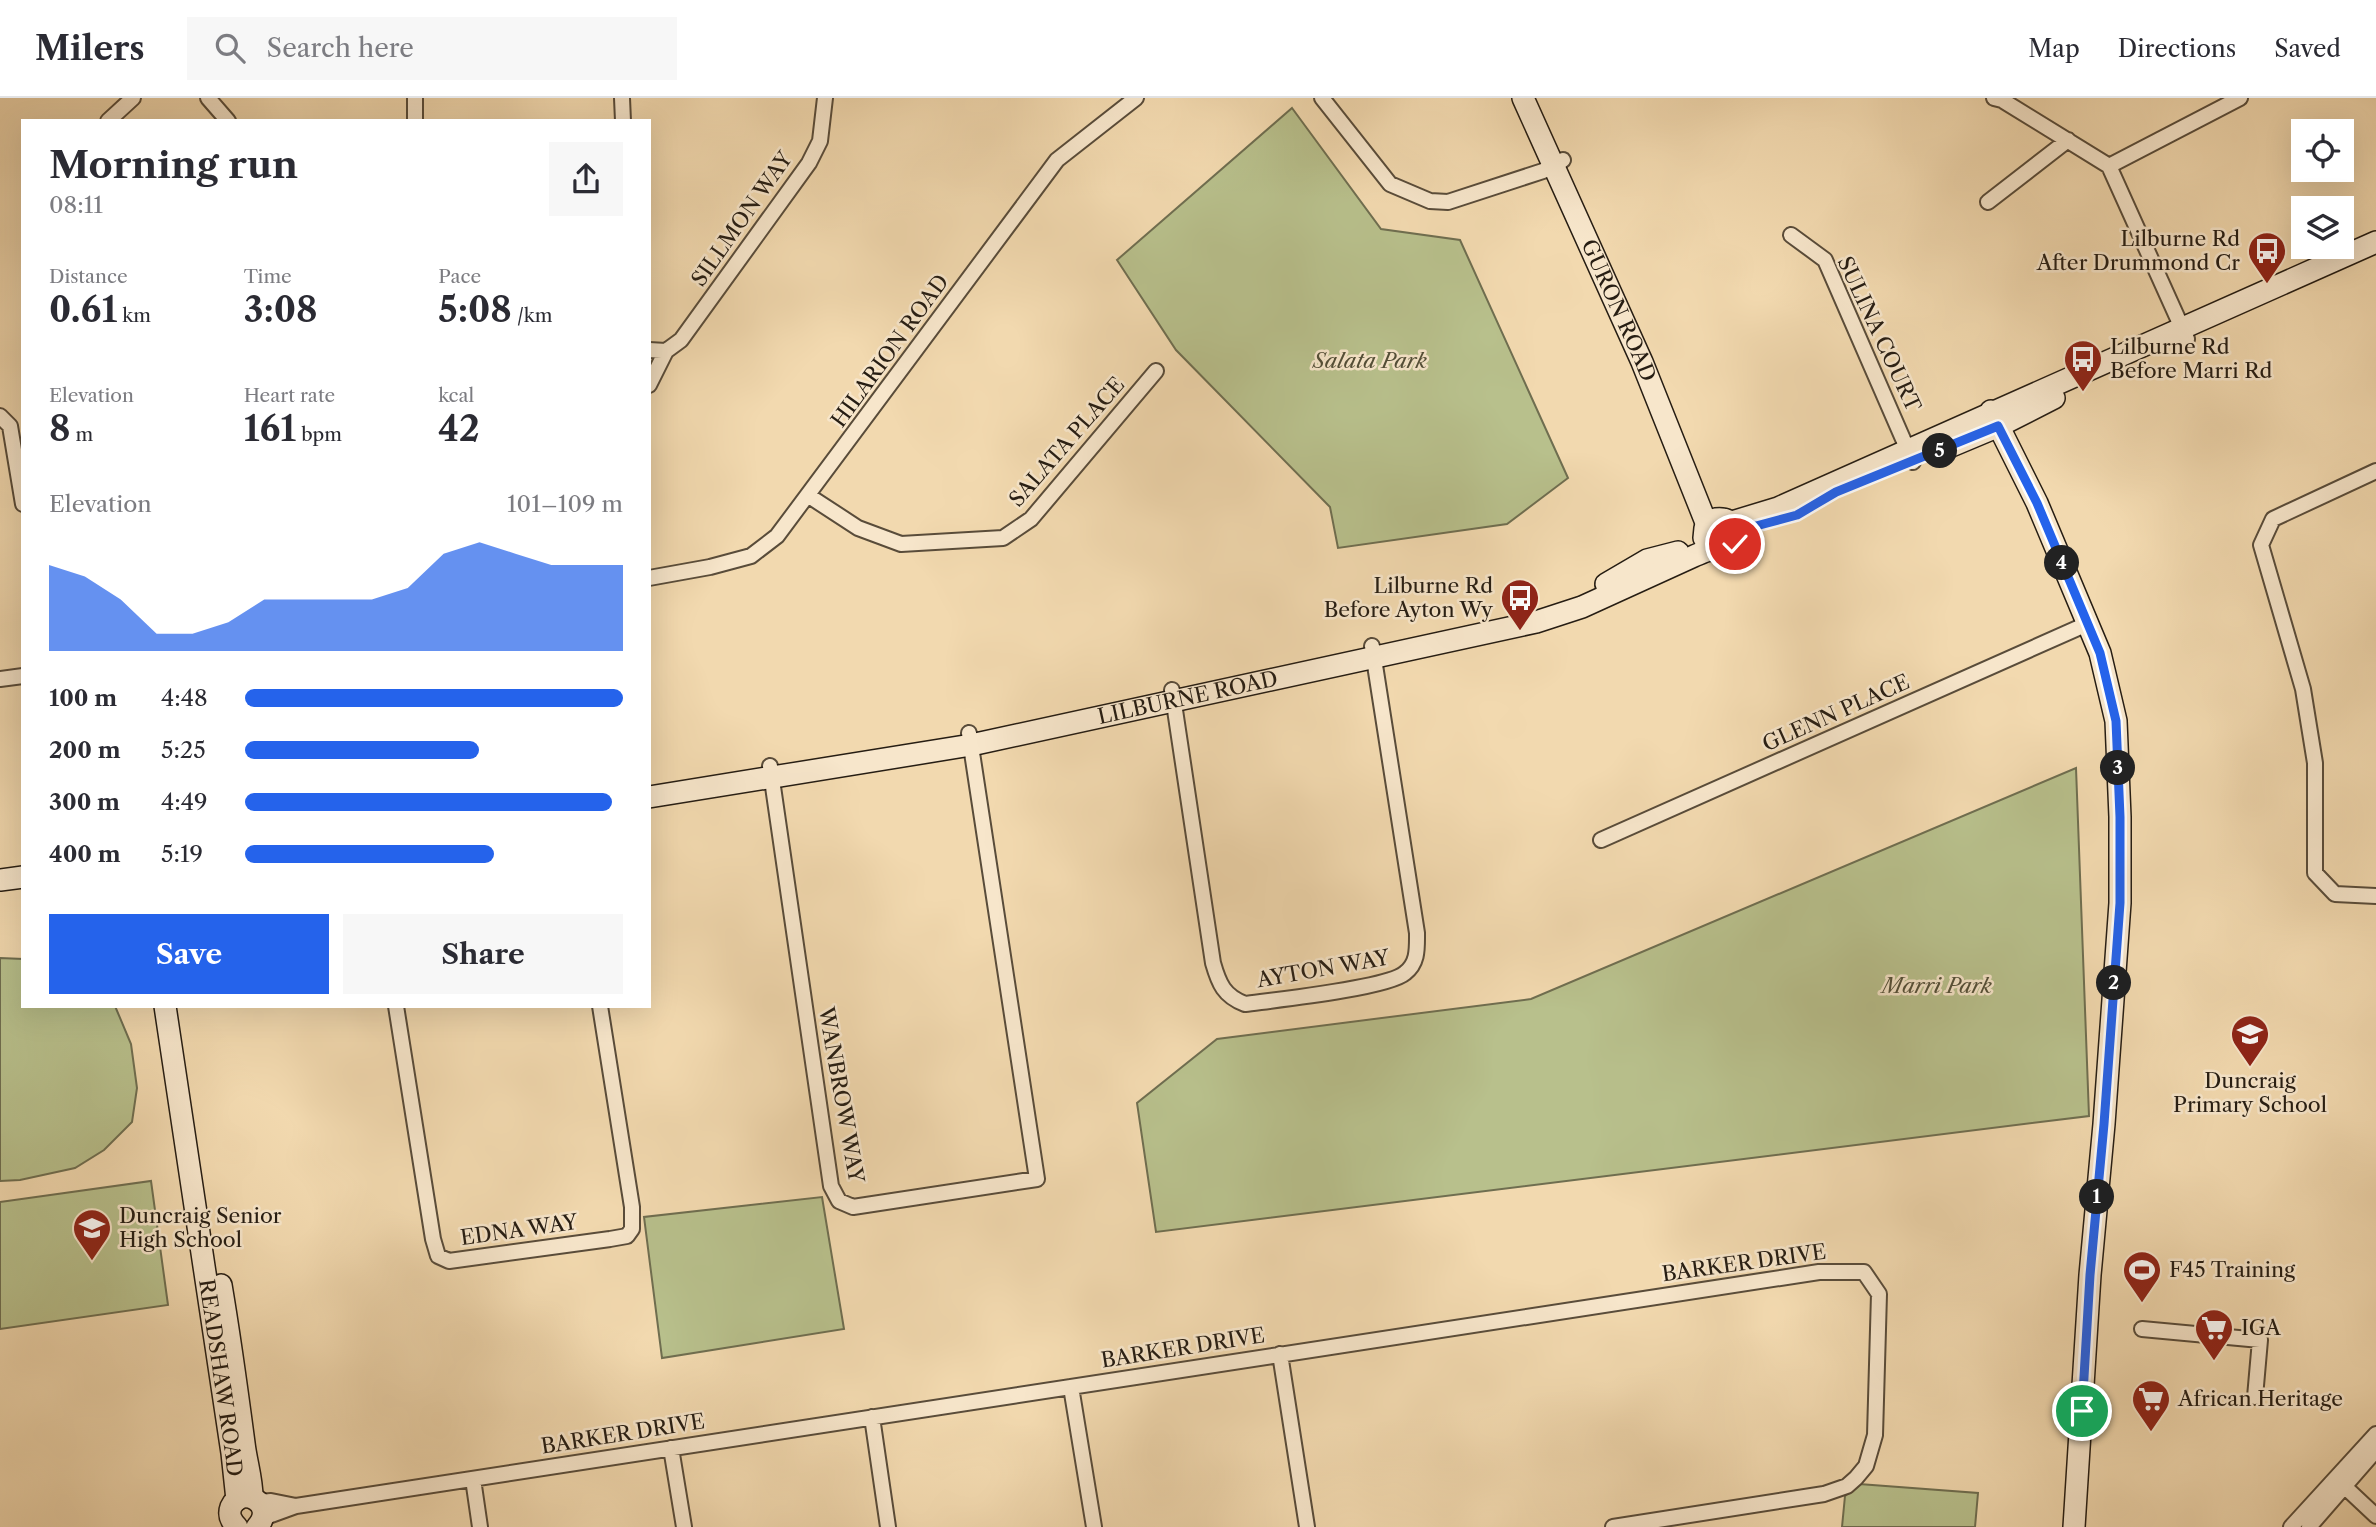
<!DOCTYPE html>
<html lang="en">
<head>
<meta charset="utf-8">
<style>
  body { margin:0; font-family:"Libre Caslon Text",serif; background:#f7f7f7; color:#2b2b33; height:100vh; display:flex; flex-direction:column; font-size:26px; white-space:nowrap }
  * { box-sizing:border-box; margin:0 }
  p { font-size:23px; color:#7c7c81 }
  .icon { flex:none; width:38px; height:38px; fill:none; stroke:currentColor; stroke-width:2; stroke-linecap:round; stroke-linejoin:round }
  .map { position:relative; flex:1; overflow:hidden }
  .side { position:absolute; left:21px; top:21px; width:630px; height:889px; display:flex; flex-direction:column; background:#fff; border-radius:0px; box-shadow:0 7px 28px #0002 }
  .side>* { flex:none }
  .fabs { position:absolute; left:2291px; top:21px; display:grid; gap:14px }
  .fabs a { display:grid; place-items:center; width:63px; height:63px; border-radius:0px; background:#fff; box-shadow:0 7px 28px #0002; font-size:35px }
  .pin { position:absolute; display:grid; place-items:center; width:60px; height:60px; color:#fff; margin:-30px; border:4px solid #fff; border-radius:50%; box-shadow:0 2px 7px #0007 }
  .km { position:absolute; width:35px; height:35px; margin:-18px; border-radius:50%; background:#222; color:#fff; font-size:19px; line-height:35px; text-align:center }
  .round { display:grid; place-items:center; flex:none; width:74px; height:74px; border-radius:0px; background:#f7f7f7 }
  .headline { display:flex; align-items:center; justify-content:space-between; height:119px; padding:0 28px }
  h1 { font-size:38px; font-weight:700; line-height:52px }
  .metrics { display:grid; grid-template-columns:repeat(3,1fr); gap:10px; height:119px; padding:7px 28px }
  .metrics div { display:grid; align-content:center }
  .metrics b { font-size:35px; font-weight:700 }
  .metrics small { font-size:19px; font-weight:400 }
  .metrics p { font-size:19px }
  .chart { height:196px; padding:14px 28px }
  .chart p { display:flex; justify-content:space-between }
  .chart svg { width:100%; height:126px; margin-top:7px; fill:#2563eb; opacity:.7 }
  .cta { display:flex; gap:14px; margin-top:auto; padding:14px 28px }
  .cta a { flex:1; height:80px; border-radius:0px; background:#2563eb; color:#fff; font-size:28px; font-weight:700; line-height:80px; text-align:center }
  .cta a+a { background:#f7f7f7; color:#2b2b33 }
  ul { padding:0 28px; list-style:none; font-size:23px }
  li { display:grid; grid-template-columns:112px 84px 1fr; align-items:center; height:52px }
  li i { height:18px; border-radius:9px; background:#2563eb }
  header { display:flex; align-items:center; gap:42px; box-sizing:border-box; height:98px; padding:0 35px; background:#fff; border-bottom:2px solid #e1e1e2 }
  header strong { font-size:33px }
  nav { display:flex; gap:38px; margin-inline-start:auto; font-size:24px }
  .search { width:490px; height:63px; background:#f7f7f7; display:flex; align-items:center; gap:18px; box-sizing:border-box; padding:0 24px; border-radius:0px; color:#7c7c81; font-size:26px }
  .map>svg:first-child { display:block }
  .green { fill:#b8c08c; stroke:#6f6e50; stroke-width:2 }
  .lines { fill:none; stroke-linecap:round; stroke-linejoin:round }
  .street-casing { stroke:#594c3a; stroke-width:18 }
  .secondary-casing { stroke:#261d13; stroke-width:24 }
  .street { stroke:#f7e6cb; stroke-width:14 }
  .secondary { stroke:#f7e6cb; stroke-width:21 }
  .route-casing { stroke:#fff; stroke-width:14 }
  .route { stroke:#2563eb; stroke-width:9 }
  .labels { text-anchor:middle; stroke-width:5; stroke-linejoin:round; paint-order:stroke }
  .street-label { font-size:21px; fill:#261d13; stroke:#f7e6cb }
  .poi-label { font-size:21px; fill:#261d13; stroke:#f7e6cb; text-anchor:start }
  .park-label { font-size:21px; font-style:italic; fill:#524e37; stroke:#f7e6cb }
</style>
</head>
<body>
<header>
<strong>Milers</strong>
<div class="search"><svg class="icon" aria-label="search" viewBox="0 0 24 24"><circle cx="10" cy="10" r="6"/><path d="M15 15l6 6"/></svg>Search here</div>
<nav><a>Map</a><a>Directions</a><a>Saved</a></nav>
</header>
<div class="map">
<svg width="2376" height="1429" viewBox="0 0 2376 1429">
  <rect width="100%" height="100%" fill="#f2d9af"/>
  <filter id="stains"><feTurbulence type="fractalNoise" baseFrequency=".00286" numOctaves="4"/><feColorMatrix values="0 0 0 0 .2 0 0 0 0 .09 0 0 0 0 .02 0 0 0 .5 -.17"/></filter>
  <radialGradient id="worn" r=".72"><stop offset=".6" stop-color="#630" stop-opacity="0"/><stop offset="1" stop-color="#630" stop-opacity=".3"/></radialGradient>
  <path class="green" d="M1292,10L1381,131L1460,142L1568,380L1507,426L1338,450L1330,409L1176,252L1117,162Z
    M2076,670L2089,1018L1156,1134L1137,1005L1217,941L1531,901Z
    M0,860L23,861V908H115L131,946L137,990L132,1024L104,1052L75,1070L20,1082L0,1083Z
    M151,1083L168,1207L0,1231V1104Z
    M822,1099L844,1231L662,1260L644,1119Z
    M1859,1386L1978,1395L1975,1429H1842L1845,1398Z"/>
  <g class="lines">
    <defs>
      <path id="street" d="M208,0L228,23
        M415,0V23
        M622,0L623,23
        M1322,0L1390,86L1430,103L1448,104L1543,73L1563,62
        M1994,0L2002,2L2109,68L2187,241
        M108,23L133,0
        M2109,68L2240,0
        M1988,104L2068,42
        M1791,137L1825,162L1913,364
        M649,252L666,253L681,242L809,65L820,43L825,0
        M649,287L666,253
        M0,318L10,328L23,406
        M2376,373L2273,421L2261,447L2303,591L2315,665V775L2335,796L2376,798
        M809,398L858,430L901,446L1003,440L1031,421L1156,273
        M649,480L710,469L751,458L777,438L1057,62L1136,0
        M0,581L23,578
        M1172,592L1213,865C1219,886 1224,898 1245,906C1275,902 1388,890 1405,875C1418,865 1417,851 1417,835L1372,548
        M770,668L831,1088L839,1103L853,1109L1037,1081L969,635
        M1601,742L2087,526
        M396,908L433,1141L438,1158L449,1163L610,1141L627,1138L632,1131V1109L600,908
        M2142,1231L2260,1242L2255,1299
        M1280,1256L1307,1429
        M1071,1289L1094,1429
        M872,1319L888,1429
        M671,1350L684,1429
        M473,1381L480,1429
        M2340,1381L2344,1388L2376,1418
        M259,1404L271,1403L296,1408
        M263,1420L296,1408L1819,1174H1864L1879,1196L1875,1337L1866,1368L1856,1380L1847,1388L1824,1396L1613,1429
        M2291,1429L2376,1336
        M2309,1429L2376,1352"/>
      <g id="secondary">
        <path id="s1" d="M1523,0L1642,264L1707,427"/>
        <path d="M1991,313L2037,405L2100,555L2116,623L2120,719V805L2104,1026L2090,1177L2074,1429"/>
        <path d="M1937,354L1999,328L2054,300"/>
        <path d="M1732,424L1778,410L2376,144"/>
        <path d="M1606,486L1647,462L1678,454"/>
        <path id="s2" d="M649,699L971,647L1536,524L1582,509L1694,458C1699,456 1705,453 1710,452C1716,452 1721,455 1727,452C1747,445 1738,418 1716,421L1705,430L1704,440L1712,452"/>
        <path d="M0,782L23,779"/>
        <path id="s3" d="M165,908L232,1355L237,1402"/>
        <path d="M221,1187C230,1240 237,1292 244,1345C246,1363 252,1381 252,1399"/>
        <path d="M237,1429C231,1423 228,1417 231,1409C241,1386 278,1406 257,1429"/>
      </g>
    </defs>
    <use href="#street" class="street-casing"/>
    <use href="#secondary" class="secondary-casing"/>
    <use href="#street" class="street"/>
    <use href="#secondary" class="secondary"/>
  </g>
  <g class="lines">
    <defs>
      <path id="route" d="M1735,446L1737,440L1756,428L1797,417L1836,394L1998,328L2037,405L2100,555L2116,623L2120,719V805L2104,1026L2090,1177L2082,1313"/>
    </defs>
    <use href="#route" class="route-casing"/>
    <use href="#route" class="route"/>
  </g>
  <defs>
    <symbol id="bus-pin" viewBox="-11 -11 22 30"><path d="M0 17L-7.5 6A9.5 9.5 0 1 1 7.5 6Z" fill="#8f2418" stroke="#f7e6cb"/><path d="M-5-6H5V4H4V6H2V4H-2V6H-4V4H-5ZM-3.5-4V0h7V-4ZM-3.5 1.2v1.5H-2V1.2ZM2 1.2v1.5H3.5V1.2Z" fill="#fff"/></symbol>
    <symbol id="school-pin" viewBox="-11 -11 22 30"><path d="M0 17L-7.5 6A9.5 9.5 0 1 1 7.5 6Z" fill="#8f2418" stroke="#f7e6cb"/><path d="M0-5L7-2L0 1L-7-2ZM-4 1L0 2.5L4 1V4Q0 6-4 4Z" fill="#fff"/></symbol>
    <symbol id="stadium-pin" viewBox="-11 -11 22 30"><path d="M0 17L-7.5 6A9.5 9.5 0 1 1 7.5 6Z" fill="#8f2418" stroke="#f7e6cb"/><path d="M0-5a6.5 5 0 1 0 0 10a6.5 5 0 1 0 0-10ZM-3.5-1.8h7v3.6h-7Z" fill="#fff"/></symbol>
    <symbol id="supermarket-pin" viewBox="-11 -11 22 30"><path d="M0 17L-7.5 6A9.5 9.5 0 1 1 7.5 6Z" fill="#8f2418" stroke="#f7e6cb"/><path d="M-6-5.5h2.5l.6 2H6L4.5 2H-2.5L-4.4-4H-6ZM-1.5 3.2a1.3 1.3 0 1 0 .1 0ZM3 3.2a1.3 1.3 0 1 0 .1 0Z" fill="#fff"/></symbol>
  </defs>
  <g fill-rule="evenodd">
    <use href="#bus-pin" x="2245" y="131" width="44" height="60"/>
    <use href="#bus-pin" x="2061" y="239" width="44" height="60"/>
    <use href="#bus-pin" x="1498" y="478" width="44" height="60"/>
    <use href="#school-pin" x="2228" y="914" width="44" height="60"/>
    <use href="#school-pin" x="70" y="1108" width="44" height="60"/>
    <use href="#stadium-pin" x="2120" y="1150" width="44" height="60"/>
    <use href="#supermarket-pin" x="2192" y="1208" width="44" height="60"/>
    <use href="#supermarket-pin" x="2129" y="1279" width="44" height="60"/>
  </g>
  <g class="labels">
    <g class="street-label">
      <text transform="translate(742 121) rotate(-55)" y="7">SILLMON WAY</text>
      <text dy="7" stroke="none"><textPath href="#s1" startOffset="233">GURON ROAD</textPath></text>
      <text transform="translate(1879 236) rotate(65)" y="7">SULINA COURT</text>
      <text transform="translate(890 253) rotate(-54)" y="7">HILARION ROAD</text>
      <text transform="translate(1067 344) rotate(-49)" y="7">SALATA PLACE</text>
      <text dy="7" stroke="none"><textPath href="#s2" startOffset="548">LILBURNE ROAD</textPath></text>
      <text transform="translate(1836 615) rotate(-24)" y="7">GLENN PLACE</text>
      <text transform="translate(1323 871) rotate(-10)" y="7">AYTON WAY</text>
      <text transform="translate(841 997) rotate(80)" y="7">WANBROW WAY</text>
      <text transform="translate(519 1132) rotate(-8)" y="7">EDNA WAY</text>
      <text transform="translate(1744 1165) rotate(-8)" y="7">BARKER DRIVE</text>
      <text transform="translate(1183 1250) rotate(-9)" y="7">BARKER DRIVE</text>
      <text dy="7" stroke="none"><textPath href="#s3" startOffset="376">READSHAW ROAD</textPath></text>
      <text transform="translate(623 1336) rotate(-9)" y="7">BARKER DRIVE</text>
    </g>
    <g class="poi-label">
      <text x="2240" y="148" text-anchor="end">Lilburne Rd<tspan x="2240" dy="24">After Drummond Cr</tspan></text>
      <text x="2110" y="256">Lilburne Rd<tspan x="2110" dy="24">Before Marri Rd</tspan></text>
      <text x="1493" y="495" text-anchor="end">Lilburne Rd<tspan x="1493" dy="24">Before Ayton Wy</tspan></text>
      <text x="2250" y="990" text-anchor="middle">Duncraig<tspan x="2250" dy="24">Primary School</tspan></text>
      <text x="119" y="1125">Duncraig Senior<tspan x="119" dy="24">High School</tspan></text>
      <text x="2169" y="1179">F45 Training</text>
      <text x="2241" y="1237">IGA</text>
      <text x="2178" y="1308">African Heritage</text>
    </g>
    <g class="park-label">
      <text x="1370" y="270">Salata Park</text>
      <text x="1937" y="895">Marri Park</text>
    </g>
  </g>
  <rect width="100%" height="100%" filter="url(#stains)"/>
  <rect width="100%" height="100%" fill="url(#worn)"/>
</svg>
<div class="fabs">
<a><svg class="icon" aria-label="locate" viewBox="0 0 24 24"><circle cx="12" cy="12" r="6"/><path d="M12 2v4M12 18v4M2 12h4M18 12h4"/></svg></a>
<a><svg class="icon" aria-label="layers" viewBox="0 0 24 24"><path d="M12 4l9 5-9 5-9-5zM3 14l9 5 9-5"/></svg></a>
</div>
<div class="pin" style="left:2082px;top:1313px;background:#1e9e55"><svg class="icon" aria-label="arrive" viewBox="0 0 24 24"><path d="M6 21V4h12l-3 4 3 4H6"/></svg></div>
<div class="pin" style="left:1735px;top:446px;background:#d93025"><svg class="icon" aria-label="check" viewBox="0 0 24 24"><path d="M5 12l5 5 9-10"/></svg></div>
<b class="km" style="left:2097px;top:1099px">1</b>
<b class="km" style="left:2114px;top:885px">2</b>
<b class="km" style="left:2118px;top:670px">3</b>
<b class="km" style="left:2062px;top:465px">4</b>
<b class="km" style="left:1940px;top:353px">5</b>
<section class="side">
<div class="headline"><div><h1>Morning run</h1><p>08:11</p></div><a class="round"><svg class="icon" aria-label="share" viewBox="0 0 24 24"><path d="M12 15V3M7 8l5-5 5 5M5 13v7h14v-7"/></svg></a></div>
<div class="metrics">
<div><p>Distance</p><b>0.61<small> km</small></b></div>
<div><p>Time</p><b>3:08</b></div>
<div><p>Pace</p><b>5:08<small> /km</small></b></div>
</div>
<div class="metrics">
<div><p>Elevation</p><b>8<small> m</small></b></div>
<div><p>Heart rate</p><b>161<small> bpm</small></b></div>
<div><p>kcal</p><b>42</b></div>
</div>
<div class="chart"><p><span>Elevation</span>101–109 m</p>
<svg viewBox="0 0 160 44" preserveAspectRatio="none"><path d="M0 44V14L10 18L20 26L30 38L40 38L50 34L60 26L70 26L80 26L90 26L100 22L110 10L120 6L130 10L140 14L150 14L160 14V44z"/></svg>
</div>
<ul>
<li><b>100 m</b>4:48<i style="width:100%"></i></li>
<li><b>200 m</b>5:25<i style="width:62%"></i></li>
<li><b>300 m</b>4:49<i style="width:97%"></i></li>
<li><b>400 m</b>5:19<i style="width:66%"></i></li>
</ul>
<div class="cta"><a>Save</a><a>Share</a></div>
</section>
</div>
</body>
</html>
